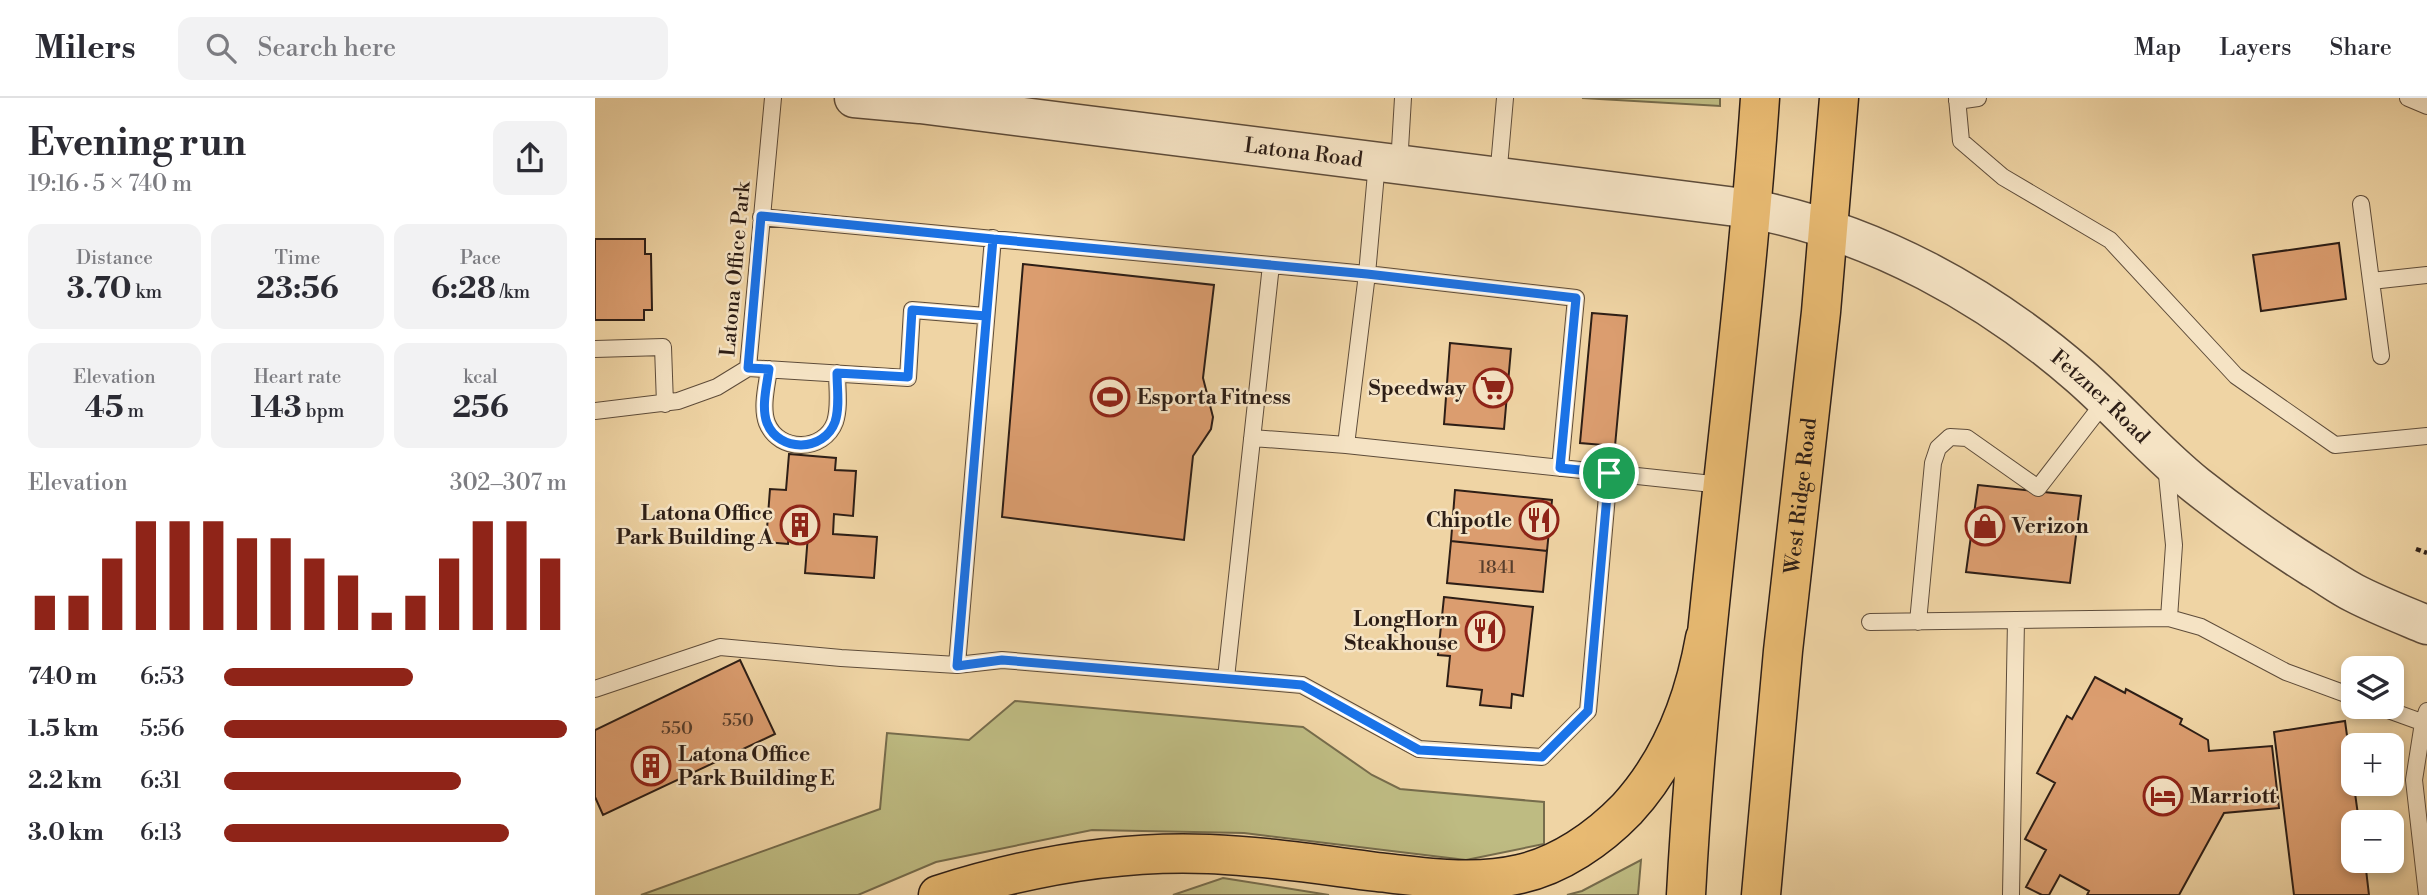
<!DOCTYPE html>
<html lang="en">
<head>
<meta charset="utf-8">
<style>
  body { margin:0; font-family:"Libre Bodoni",serif; background:#f2f2f3; color:#2b2b33; height:100vh; display:flex; flex-direction:column; font-size:26px; white-space:nowrap }
  * { box-sizing:border-box; margin:0 }
  p { font-size:23px; color:#7c7c81 }
  .icon { flex:none; width:38px; height:38px; fill:none; stroke:currentColor; stroke-width:2; stroke-linecap:round; stroke-linejoin:round }
  .map { position:relative; flex:1; overflow:hidden }
  .details { display:flex; flex-direction:column; background:#fff; width:595px }
  .details>* { flex:none }
  .tools { position:absolute; left:1746px; top:558px; display:grid; gap:14px }
  .tools a { display:grid; place-items:center; width:63px; height:63px; border-radius:14px; background:#fff; box-shadow:0 4px 10px #0003; font-size:35px }
  .pin { position:absolute; display:grid; place-items:center; width:60px; height:60px; color:#fff; margin:-30px; border:4px solid #fff; border-radius:50%; box-shadow:0 2px 7px #0007 }
  .round { display:grid; place-items:center; flex:none; width:74px; height:74px; border-radius:14px; background:#f2f2f3 }
  .overview { display:flex; align-items:center; justify-content:space-between; height:119px; padding:0 28px }
  h1 { font-size:38px; font-weight:800; line-height:52px }
  .metrics { display:grid; grid-template-columns:repeat(3,1fr); gap:10px; height:119px; padding:7px 28px }
  .metrics div { display:grid; align-content:center; border-radius:14px; background:#f2f2f3; text-align:center }
  .metrics b { font-size:30px; font-weight:800 }
  .metrics small { font-size:19px; font-weight:400 }
  .metrics p { font-size:19px }
  .chart { height:196px; padding:14px 28px }
  .chart p { display:flex; justify-content:space-between }
  .chart svg { width:100%; height:126px; margin-top:7px; stroke:#8f2418; stroke-width:6 }
  ul { padding:0 28px; list-style:none; font-size:23px }
  li { display:grid; grid-template-columns:112px 84px 1fr; align-items:center; height:52px }
  li i { height:18px; border-radius:9px; background:#8f2418 }
  header { display:flex; align-items:center; gap:42px; box-sizing:border-box; height:98px; padding:0 35px; background:#fff; border-bottom:2px solid #e1e1e2 }
  header strong { font-size:33px }
  nav { display:flex; gap:38px; margin-inline-start:auto; font-size:24px }
  .search { width:490px; height:63px; background:#f2f2f3; display:flex; align-items:center; gap:18px; box-sizing:border-box; padding:0 24px; border-radius:14px; color:#7c7c81; font-size:26px }
  main { display:flex; flex:1; min-height:0 }
  .map>svg:first-child { display:block }
  .green { fill:#bebb82; stroke:#766c4c; stroke-width:2 }
  .building { fill:#db9d6f; stroke:#2d1e16; stroke-width:2 }
  .lines { fill:none; stroke-linecap:round; stroke-linejoin:round }
  .service-casing { stroke:#5e4c3a; stroke-width:18 }
  .tertiary-casing { stroke:#5e4c3a; stroke-width:41 }
  .primary-casing { stroke:#2d1e16; stroke-width:41 }
  .motorway-casing { stroke:#2d1e16; stroke-width:41 }
  .path { stroke:#2d1e16; stroke-width:4.5; stroke-dasharray:5 3.5; stroke-linecap:butt }
  .service { stroke:#f5e3c4; stroke-width:16 }
  .tertiary { stroke:#f5e3c4; stroke-width:38 }
  .primary { stroke:#e8ba72; stroke-width:38 }
  .motorway { stroke:#e8ba72; stroke-width:38 }
  .route-casing { stroke:#fff; stroke-width:14 }
  .route { stroke:#1a73e8; stroke-width:9 }
  .labels { text-anchor:middle; stroke-width:5; stroke-linejoin:round; paint-order:stroke }
  .number-label { font-size:18px; fill:#583e2c }
  .street-label { font-size:21px; fill:#2d1e16; stroke:#f5e3c4 }
  .poi-label { font-size:21px; font-weight:bold; fill:#2d1e16; stroke:#f5e3c4; text-anchor:end }
</style>
</head>
<body>
<header>
<strong>Milers</strong>
<div class="search"><svg class="icon" aria-label="search" viewBox="0 0 24 24"><circle cx="10" cy="10" r="6"/><path d="M15 15l6 6"/></svg>Search here</div>
<nav><a>Map</a><a>Layers</a><a>Share</a></nav>
</header>
<main>
<section class="details">
<div class="overview"><div><h1>Evening run</h1><p>19:16 · 5 × 740 m</p></div><a class="round"><svg class="icon" aria-label="share" viewBox="0 0 24 24"><path d="M12 15V3M7 8l5-5 5 5M5 13v7h14v-7"/></svg></a></div>
<div class="metrics">
<div><p>Distance</p><b>3.70<small> km</small></b></div>
<div><p>Time</p><b>23:56</b></div>
<div><p>Pace</p><b>6:28<small> /km</small></b></div>
</div>
<div class="metrics">
<div><p>Elevation</p><b>45<small> m</small></b></div>
<div><p>Heart rate</p><b>143<small> bpm</small></b></div>
<div><p>kcal</p><b>256</b></div>
</div>
<div class="chart"><p><span>Elevation</span>302–307 m</p>
<svg viewBox="0 0 160 44" preserveAspectRatio="none"><path d="M5 44V32M15 44V32M25 44V19M35 44V6M45 44V6M55 44V6M65 44V12M75 44V12M85 44V19M95 44V25M105 44V38M115 44V32M125 44V19M135 44V6M145 44V6M155 44V19"/></svg>
</div>
<ul>
<li><b>740 m</b>6:53<i style="width:55%"></i></li>
<li><b>1.5 km</b>5:56<i style="width:100%"></i></li>
<li><b>2.2 km</b>6:31<i style="width:69%"></i></li>
<li><b>3.0 km</b>6:13<i style="width:83%"></i></li>
</ul>
</section>
<div class="map">
<svg width="1832" height="797" viewBox="0 0 1832 797">
  <rect width="100%" height="100%" fill="#efd4a4"/>
  <filter id="stains"><feTurbulence type="fractalNoise" baseFrequency=".00286" numOctaves="4"/><feColorMatrix values="0 0 0 0 .2 0 0 0 0 .09 0 0 0 0 .02 0 0 0 .5 -.17"/></filter>
  <radialGradient id="worn" r=".72"><stop offset=".6" stop-color="#630" stop-opacity="0"/><stop offset="1" stop-color="#630" stop-opacity=".3"/></radialGradient>
  <path class="green" d="M987,0H1125V8Z
    M420,603L708,629L777,677L805,691L949,704V746L871,762L649,735L497,732L341,764L263,797H46L285,711L292,635L374,642Z
    M1046,762L1043,797H972L987,793Z
    M628,780L734,797H578Z"/>
  <path class="building" d="M0,141H50V156H56L57,212H49V222H0Z
    M1744,145L1751,201L1666,213L1658,157Z
    M428,166L619,187L608,280L618,319L616,331L598,358L589,442L407,419Z
    M997,215L1032,218L1020,348L985,345Z
    M855,245L916,251L909,331L849,326Z
    M194,356L241,360L240,372L261,373L258,418L239,416L238,436L282,439L279,480L210,475L213,437L194,435L193,446L171,444L175,391L191,392Z
    M1383,387L1486,398L1475,485L1371,474Z
    M860,392L957,402L952,453L856,443Z
    M856,443L952,453L948,494L852,485Z
    M849,499L938,509L928,598L917,596L916,610L885,607L887,592L852,588L855,558L843,557Z
    M145,562L180,636L8,717L0,699V632Z
    M1500,579L1530,595L1531,591L1587,621L1585,626L1613,642L1614,653L1677,648L1684,710L1629,715L1584,797H1492L1494,793L1465,777L1454,797H1447L1431,789L1451,752L1430,741L1460,685L1442,675L1472,618L1477,621Z
    M1750,623L1764,724H1759V763H1770L1774,797H1699L1679,634Z"/>
  <g class="lines">
    <defs>
      <path id="service" d="M1362,0L1366,43L1408,79L1515,142L1641,278L1740,347L1832,338
        M1813,0L1832,8
        M1362,3L1383,0
        M782,64L772,176L751,347L1127,387
        M804,67L808,0
        M903,80L910,0
        M1766,106L1776,183
        M166,119L772,176L981,200L965,370
        M0,251L68,249L70,306
        M1786,258L1776,183L1832,177
        M153,270L313,280L317,212L391,218
        M174,271C172,287 166,309 172,325C184,355 229,354 240,324C245,309 242,290 242,275
        M0,313L83,303L122,289L153,270L178,0
        M657,340L751,347
        M1571,367L1579,447L1574,520
        M1275,524L1574,520L1606,529L1691,574L1759,599
        M1323,524L1338,365L1343,350L1355,339L1372,340L1443,390L1511,302
        M362,567L398,140
        M631,580L676,167
        M0,591L125,549L246,560L362,567L407,562L707,587L824,651L947,659L993,613L1014,375
        M1785,609L1832,626
        M1416,797L1421,522
        M1832,797L1819,682L1828,625L1832,613"/>
      <g id="tertiary">
        <path id="s1" d="M259,0L325,6L1157,111C1279,135 1392,197 1485,278C1525,313 1560,354 1601,387C1639,417 1678,445 1718,470C1732,478 1745,488 1759,495C1782,507 1808,517 1832,527"/>
      </g>
      <g id="primary">
        <path d="M1091,797C1105,530 1147,266 1165,0"/>
        <path id="s2" d="M1166,797L1188,553L1226,214L1244,0"/>
      </g>
      <path id="motorway" d="M343,797C431,769 521,752 614,756C670,758 726,767 782,774C829,779 878,787 925,776C965,767 1003,741 1032,711C1075,664 1099,602 1110,540"/>
    </defs>
    <use href="#service" class="service-casing"/>
    <use href="#tertiary" class="tertiary-casing"/>
    <use href="#primary" class="primary-casing"/>
    <use href="#motorway" class="motorway-casing"/>
    <path class="path" d="M1821,451L1832,455"/>
    <use href="#service" class="service"/>
    <use href="#tertiary" class="tertiary"/>
    <use href="#primary" class="primary"/>
    <use href="#motorway" class="motorway"/>
  </g>
  <g class="lines">
    <defs>
      <path id="route" d="M1014,375L965,370L981,200L772,176L398,141L391,218L317,212L313,279L242,275C242,290 245,309 240,324C229,354 184,355 172,325C166,309 172,287 174,271L153,270L166,118L398,141L362,568L407,562L707,587L824,652L947,659L993,613L1014,375"/>
    </defs>
    <use href="#route" class="route-casing"/>
    <use href="#route" class="route"/>
  </g>
  <defs>
    <symbol id="supermarket-ring" viewBox="-11 -11 22 22"><circle r="9.5" fill="#f5e3c4" stroke="#8f2418" stroke-width="1.5"/><path d="M-6-5.5h2.5l.6 2H6L4.5 2H-2.5L-4.4-4H-6ZM-1.5 3.2a1.3 1.3 0 1 0 .1 0ZM3 3.2a1.3 1.3 0 1 0 .1 0Z" fill="#8f2418"/></symbol>
    <symbol id="stadium-ring" viewBox="-11 -11 22 22"><circle r="9.5" fill="#f5e3c4" stroke="#8f2418" stroke-width="1.5"/><path d="M0-5a6.5 5 0 1 0 0 10a6.5 5 0 1 0 0-10ZM-3.5-1.8h7v3.6h-7Z" fill="#8f2418"/></symbol>
    <symbol id="restaurant-ring" viewBox="-11 -11 22 22"><circle r="9.5" fill="#f5e3c4" stroke="#8f2418" stroke-width="1.5"/><path d="M-5-6h1v4h1v-4h1v4h1v-4h1v5L-1.5 .5V6h-2V.5L-5-1ZM5-6V6H3V1.5H1.5Q1.5-4 5-6Z" fill="#8f2418"/></symbol>
    <symbol id="building-ring" viewBox="-11 -11 22 22"><circle r="9.5" fill="#f5e3c4" stroke="#8f2418" stroke-width="1.5"/><path d="M-4-6H4V6H1V3H-1V6H-4ZM-2.5-4.3h1.7v1.8h-1.7ZM.8-4.3h1.7v1.8H.8ZM-2.5-1h1.7V.8h-1.7ZM.8-1h1.7V.8H.8Z" fill="#8f2418"/></symbol>
    <symbol id="shop-ring" viewBox="-11 -11 22 22"><circle r="9.5" fill="#f5e3c4" stroke="#8f2418" stroke-width="1.5"/><path d="M-5-2.5h2.3a2.7 3.5 0 0 1 5.4 0H5L5.5 6h-11ZM-1.5-2.5h3a1.5 2.3 0 0 0-3 0Z" fill="#8f2418"/></symbol>
    <symbol id="hotel-ring" viewBox="-11 -11 22 22"><circle r="9.5" fill="#f5e3c4" stroke="#8f2418" stroke-width="1.5"/><path d="M-6-4.5h1.5V1H6V5H4.5V3h-9V5H-6ZM-4 0a1.8 1.8 0 1 1 3.6 0ZM.5 0V-2.5h3Q6-2.5 6 0Z" fill="#8f2418"/></symbol>
  </defs>
  <g fill-rule="evenodd">
    <use href="#supermarket-ring" x="876" y="268" width="44" height="44"/>
    <use href="#stadium-ring" x="493" y="277" width="44" height="44"/>
    <use href="#restaurant-ring" x="922" y="400" width="44" height="44"/>
    <use href="#building-ring" x="183" y="405" width="44" height="44"/>
    <use href="#shop-ring" x="1368" y="406" width="44" height="44"/>
    <use href="#restaurant-ring" x="868" y="511" width="44" height="44"/>
    <use href="#building-ring" x="34" y="646" width="44" height="44"/>
    <use href="#hotel-ring" x="1546" y="676" width="44" height="44"/>
  </g>
  <g class="labels">
    <g class="number-label">
      <text x="902" y="475">1841</text>
      <text x="143" y="628">550</text>
      <text x="82" y="636">550</text>
    </g>
    <g class="street-label">
      <text dy="7" stroke="none"><textPath href="#s1" startOffset="453">Latona Road</textPath></text>
      <text transform="translate(140 171) rotate(-85)" y="7">Latona Office Park</text>
      <text dy="7" stroke="none"><textPath href="#s1" startOffset="1306">Fetzner Road</textPath></text>
      <text dy="7" stroke="none"><textPath href="#s2" startOffset="401">West Ridge Road</textPath></text>
    </g>
    <g class="poi-label">
      <text x="871" y="297">Speedway</text>
      <text x="542" y="306" text-anchor="start">Esporta Fitness</text>
      <text x="178" y="422">Latona Office<tspan x="178" dy="24">Park Building A</tspan></text>
      <text x="917" y="429">Chipotle</text>
      <text x="1417" y="435" text-anchor="start">Verizon</text>
      <text x="863" y="528">LongHorn<tspan x="863" dy="24">Steakhouse</tspan></text>
      <text x="83" y="663" text-anchor="start">Latona Office<tspan x="83" dy="24">Park Building E</tspan></text>
      <text x="1595" y="705" text-anchor="start">Marriott</text>
    </g>
  </g>
  <rect width="100%" height="100%" filter="url(#stains)"/>
  <rect width="100%" height="100%" fill="url(#worn)"/>
</svg>
<div class="tools">
<a><svg class="icon" aria-label="layers" viewBox="0 0 24 24"><path d="M12 4l9 5-9 5-9-5zM3 14l9 5 9-5"/></svg></a>
<a>+</a>
<a>−</a>
</div>
<div class="pin" style="left:1014px;top:375px;background:#1e9e55"><svg class="icon" aria-label="arrive" viewBox="0 0 24 24"><path d="M6 21V4h12l-3 4 3 4H6"/></svg></div>
</div>
</main>
</body>
</html>
